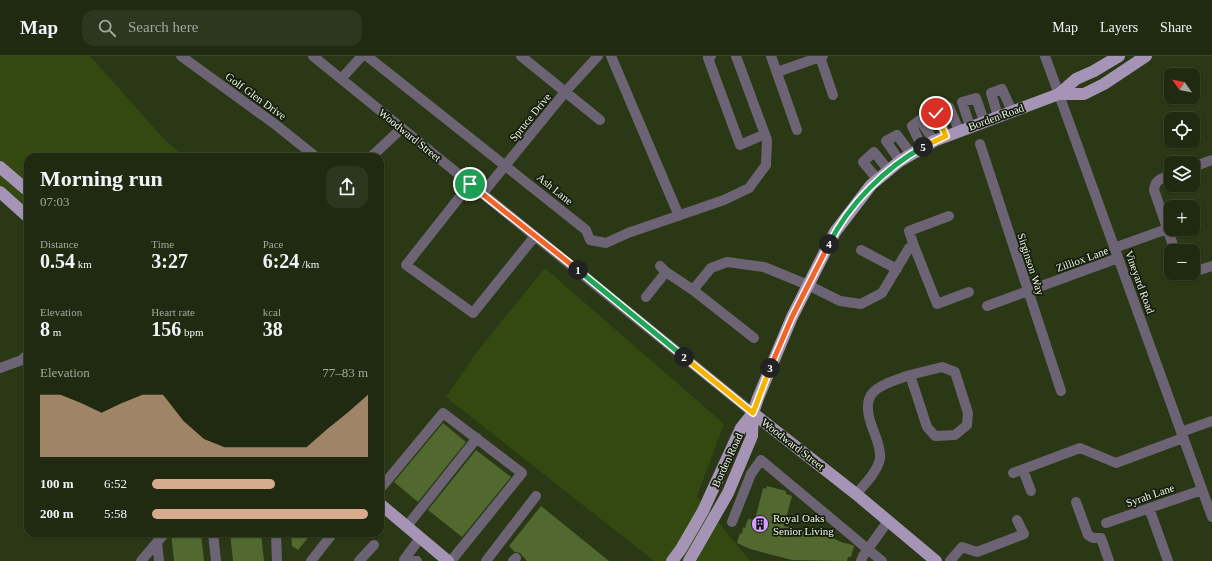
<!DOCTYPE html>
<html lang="en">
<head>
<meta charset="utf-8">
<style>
  body { margin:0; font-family:"Times New Roman",serif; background:#2d361e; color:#f1f3f6; height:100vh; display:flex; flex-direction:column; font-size:15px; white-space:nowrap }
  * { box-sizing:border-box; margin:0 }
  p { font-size:13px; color:#a2a79f }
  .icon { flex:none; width:22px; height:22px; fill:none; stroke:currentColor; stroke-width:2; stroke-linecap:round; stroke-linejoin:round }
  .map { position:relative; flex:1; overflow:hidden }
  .side { position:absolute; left:24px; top:97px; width:360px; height:384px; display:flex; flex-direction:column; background:#202a10; border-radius:12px; box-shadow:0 1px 3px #0004,0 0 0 1px #3d4630 }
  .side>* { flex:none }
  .needle { width:26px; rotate:303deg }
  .fabs { position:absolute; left:1164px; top:12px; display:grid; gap:8px }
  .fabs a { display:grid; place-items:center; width:36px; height:36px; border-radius:8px; background:#202a10; box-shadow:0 1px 3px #0004,0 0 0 1px #3d4630; font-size:20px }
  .pin { position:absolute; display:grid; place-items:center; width:34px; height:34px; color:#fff; margin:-17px; border:2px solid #fff; border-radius:50%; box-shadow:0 1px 4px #0007 }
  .km { position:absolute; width:20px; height:20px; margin:-10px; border-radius:50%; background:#222; color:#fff; font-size:11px; line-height:20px; text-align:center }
  .round { display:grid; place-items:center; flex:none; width:42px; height:42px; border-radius:12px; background:#2d361e }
  .head { display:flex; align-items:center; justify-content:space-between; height:68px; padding:0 16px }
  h1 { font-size:22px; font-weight:600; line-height:30px }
  .figures { display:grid; grid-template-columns:repeat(3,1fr); gap:6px; height:68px; padding:4px 16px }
  .figures div { display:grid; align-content:center }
  .figures b { font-size:20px; font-weight:600 }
  .figures small { font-size:11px; font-weight:400 }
  .figures p { font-size:11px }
  .chart { height:112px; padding:8px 16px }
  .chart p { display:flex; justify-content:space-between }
  .chart svg { width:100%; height:72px; margin-top:4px; fill:#d6ab8b; opacity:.7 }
  ul { padding:0 16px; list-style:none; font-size:13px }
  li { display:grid; grid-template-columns:64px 48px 1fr; align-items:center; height:30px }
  li i { height:10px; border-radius:5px; background:#d6ab8b }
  header { display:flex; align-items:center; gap:24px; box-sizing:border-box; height:56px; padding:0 20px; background:#202a10; border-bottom:1px solid #3d4630 }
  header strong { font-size:19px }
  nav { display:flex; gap:22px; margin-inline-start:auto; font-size:14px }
  .search { width:280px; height:36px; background:#2d361e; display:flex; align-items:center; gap:10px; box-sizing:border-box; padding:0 14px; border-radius:12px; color:#a2a79f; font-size:15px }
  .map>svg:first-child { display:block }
  .green { fill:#344910 }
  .building { fill:#51692e }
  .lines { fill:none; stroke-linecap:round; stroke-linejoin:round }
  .minor { stroke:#6c6474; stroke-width:10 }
  .major { stroke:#a594b5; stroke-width:12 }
  .split-1-casing { stroke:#fff; stroke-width:8 }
  .split-2-casing { stroke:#fff; stroke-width:8 }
  .split-3-casing { stroke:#fff; stroke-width:8 }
  .split-4-casing { stroke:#fff; stroke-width:8 }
  .split-5-casing { stroke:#fff; stroke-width:8 }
  .split-6-casing { stroke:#fff; stroke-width:8 }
  .split-1 { stroke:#f0652b; stroke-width:5 }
  .split-2 { stroke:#22a559; stroke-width:5 }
  .split-3 { stroke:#f5b400; stroke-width:5 }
  .split-4 { stroke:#f0652b; stroke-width:5 }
  .split-5 { stroke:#22a559; stroke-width:5 }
  .split-6 { stroke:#f5b400; stroke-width:5 }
  .labels { text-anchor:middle; stroke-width:3.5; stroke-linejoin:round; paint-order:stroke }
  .street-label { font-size:11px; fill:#ecf6e1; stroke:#161d0e }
  .poi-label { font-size:11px; fill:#ecf6e1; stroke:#161d0e; text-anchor:start }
</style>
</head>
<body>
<header>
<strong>Map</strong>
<div class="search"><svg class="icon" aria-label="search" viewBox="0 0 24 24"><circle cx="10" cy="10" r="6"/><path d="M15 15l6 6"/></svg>Search here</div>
<nav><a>Map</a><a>Layers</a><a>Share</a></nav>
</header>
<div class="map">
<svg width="1212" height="505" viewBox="0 0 1212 505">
  <rect width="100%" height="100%" fill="#2a3815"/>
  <path class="green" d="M0,0H90L164,83L185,101H28V156L0,133Z
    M545,212L724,368L697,440L750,505H654L446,341L476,297Z"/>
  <path class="building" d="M443,367L466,386L418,446L394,426Z
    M476,394L511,421L462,481L428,454Z
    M767,430L786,435V438L792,440L784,470L820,480V478L833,482L841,486L852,489L854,490L851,501H848L847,505L792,504L750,493L737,487L740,477L742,478L743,471L745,472L748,463L755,464L763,432L766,433Z
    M541,450L609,505H527L520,497L515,496L509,490Z
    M171,477H201L204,505H174Z
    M230,477H261L264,505H233Z
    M291,477H312L298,494L292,490Z"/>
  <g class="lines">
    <path class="minor" d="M181,0L276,69L316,101
      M313,0L753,357
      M367,0L586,174L590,184L606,187L628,177L724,144L749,132L766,109L767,84L736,0
      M521,0L600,64
      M611,0L679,160
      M711,0L708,2L740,89L765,78
      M771,0L797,74
      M1045,0L1212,461
      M820,1L833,39
      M777,16L823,0
      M341,23L362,0
      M998,60L991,37L1002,33L1012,55
      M970,70L962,46L976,42L984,65
      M946,80L936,57L949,51L959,74
      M980,88L1061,335
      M922,91L912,70L920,64L934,85
      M371,101L402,72
      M900,105L886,85L897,79L911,98
      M1193,111L1212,104
      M1171,119C1161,123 1155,123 1154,134L1175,195
      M878,124L863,106L874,96L889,115
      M470,128L406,209L473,257L535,180
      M482,138L566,35L598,0
      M914,190L937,248L969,236
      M1114,192L1167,173
      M861,194L897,213
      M660,210L666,216L693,234L711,212L727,206L764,211L808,229L840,245L861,248L882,237L909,192L914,190L909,175L949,160
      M1193,216L1212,210
      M693,234L754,282
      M646,241L666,216
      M987,250L1118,202
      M942,311L955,316L968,357L967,369L955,379L935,380L927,371L910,319Z
      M0,312L22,304L28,298
      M1181,376L1212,365
      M1023,414L1031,435
      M1013,417L1080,392L1116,407L1183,382
      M380,433L443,357L522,417L451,505
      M856,438C865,428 877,416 880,403C881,393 877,384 874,376C857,335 876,331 910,319
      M1076,446L1088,479L1093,482H1101L1109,505
      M1149,452L1168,505
      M732,466L751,418L761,404L882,505
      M1106,467L1202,434
      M407,470L477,382
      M213,477L216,505
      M276,477L277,505
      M157,486L159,505
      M404,504L420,482
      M141,505L165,477
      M311,505L333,477
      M359,505L374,489
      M415,505H417
      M486,505L536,440
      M513,505L516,502
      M861,505L863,500L888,465
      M950,505L962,491L977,496L1024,478L1017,464"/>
    <path class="major" d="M1059,38L1076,23L1094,15L1119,0
      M0,111L28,135
      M0,136L28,161
      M753,357L856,438L936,505
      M380,448L448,505
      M672,505L681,493L703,455L741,372L753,357L758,342L792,261L835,176L871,129L900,105L934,85L1059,38H1084L1104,28L1146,0
      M689,505L728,437L752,380L753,357"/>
  </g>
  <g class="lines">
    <defs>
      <path id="split-1" d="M470,128L578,214"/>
      <path id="split-2" d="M578,214L684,301"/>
      <path id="split-3" d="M684,301L753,357L770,312"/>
      <path id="split-4" d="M770,312L792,261L829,188"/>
      <path id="split-5" d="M829,188C849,148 885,112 923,91"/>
      <path id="split-6" d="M923,91L946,80L936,57"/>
    </defs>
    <use href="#split-1" class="split-1-casing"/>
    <use href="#split-2" class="split-2-casing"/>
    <use href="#split-3" class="split-3-casing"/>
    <use href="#split-4" class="split-4-casing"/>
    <use href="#split-5" class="split-5-casing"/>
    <use href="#split-6" class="split-6-casing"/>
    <use href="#split-1" class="split-1"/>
    <use href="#split-2" class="split-2"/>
    <use href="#split-3" class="split-3"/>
    <use href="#split-4" class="split-4"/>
    <use href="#split-5" class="split-5"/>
    <use href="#split-6" class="split-6"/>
  </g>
  <defs>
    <symbol id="building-disc" viewBox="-11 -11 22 22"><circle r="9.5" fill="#d19dfe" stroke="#161d0e"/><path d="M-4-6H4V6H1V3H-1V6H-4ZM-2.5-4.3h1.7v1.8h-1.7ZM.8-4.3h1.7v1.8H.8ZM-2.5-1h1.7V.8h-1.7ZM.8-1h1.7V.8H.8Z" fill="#111"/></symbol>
  </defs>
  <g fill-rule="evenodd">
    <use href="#building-disc" x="750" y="458" width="20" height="20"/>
  </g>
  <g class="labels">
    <g class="street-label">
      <text transform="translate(256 40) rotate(36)" y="4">Golf Glen Drive</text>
      <text transform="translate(530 61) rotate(-51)" y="4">Spruce Drive</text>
      <text transform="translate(996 61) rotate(-20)" y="4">Borden Road</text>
      <text transform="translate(410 79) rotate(39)" y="4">Woodward Street</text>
      <text transform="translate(555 133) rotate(39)" y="4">Ash Lane</text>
      <text transform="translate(1082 203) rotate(-20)" y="4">Zilliox Lane</text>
      <text transform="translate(1031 208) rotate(72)" y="4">Sirginson Way</text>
      <text transform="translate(1140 226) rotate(70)" y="4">Vineyard Road</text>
      <text transform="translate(793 388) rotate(38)" y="4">Woodward Street</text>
      <text transform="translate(727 404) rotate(-65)" y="4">Borden Road</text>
      <text transform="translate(1150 439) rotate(-19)" y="4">Syrah Lane</text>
    </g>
    <g class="poi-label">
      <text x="773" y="466">Royal Oaks<tspan x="773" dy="13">Senior Living</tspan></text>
    </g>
  </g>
</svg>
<div class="fabs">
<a><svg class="needle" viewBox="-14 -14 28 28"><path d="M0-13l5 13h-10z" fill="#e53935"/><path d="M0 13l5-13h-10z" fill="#a2a79f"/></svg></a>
<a><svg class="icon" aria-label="locate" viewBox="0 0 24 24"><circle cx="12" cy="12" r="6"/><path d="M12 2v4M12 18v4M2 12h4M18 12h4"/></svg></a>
<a><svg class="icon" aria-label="layers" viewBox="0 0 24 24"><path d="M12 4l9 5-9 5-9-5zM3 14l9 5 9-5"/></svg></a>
<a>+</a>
<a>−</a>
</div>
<div class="pin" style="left:470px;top:128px;background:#1e9e55"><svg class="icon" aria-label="arrive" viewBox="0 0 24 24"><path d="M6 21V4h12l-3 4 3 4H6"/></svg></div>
<div class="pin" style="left:936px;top:57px;background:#d93025"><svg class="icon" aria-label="check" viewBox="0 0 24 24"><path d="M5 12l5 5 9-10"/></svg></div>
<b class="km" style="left:578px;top:214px">1</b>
<b class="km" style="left:684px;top:301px">2</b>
<b class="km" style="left:770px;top:312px">3</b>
<b class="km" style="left:829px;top:188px">4</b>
<b class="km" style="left:923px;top:91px">5</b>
<section class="side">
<div class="head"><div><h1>Morning run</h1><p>07:03</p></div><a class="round"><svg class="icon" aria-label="share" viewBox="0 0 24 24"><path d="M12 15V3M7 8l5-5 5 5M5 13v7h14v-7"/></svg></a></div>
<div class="figures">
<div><p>Distance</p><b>0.54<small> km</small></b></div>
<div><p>Time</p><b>3:27</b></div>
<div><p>Pace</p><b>6:24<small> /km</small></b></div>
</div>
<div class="figures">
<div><p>Elevation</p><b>8<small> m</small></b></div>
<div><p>Heart rate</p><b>156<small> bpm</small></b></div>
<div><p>kcal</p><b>38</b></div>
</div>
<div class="chart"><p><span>Elevation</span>77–83 m</p>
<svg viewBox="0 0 160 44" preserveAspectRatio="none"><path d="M0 44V6L10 6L20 11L30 17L40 11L50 6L60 6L70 22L80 33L90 38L100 38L110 38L120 38L130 38L140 27L150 17L160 6V44z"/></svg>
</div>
<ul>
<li><b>100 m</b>6:52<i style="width:57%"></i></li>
<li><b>200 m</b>5:58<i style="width:100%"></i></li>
</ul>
</section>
</div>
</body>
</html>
